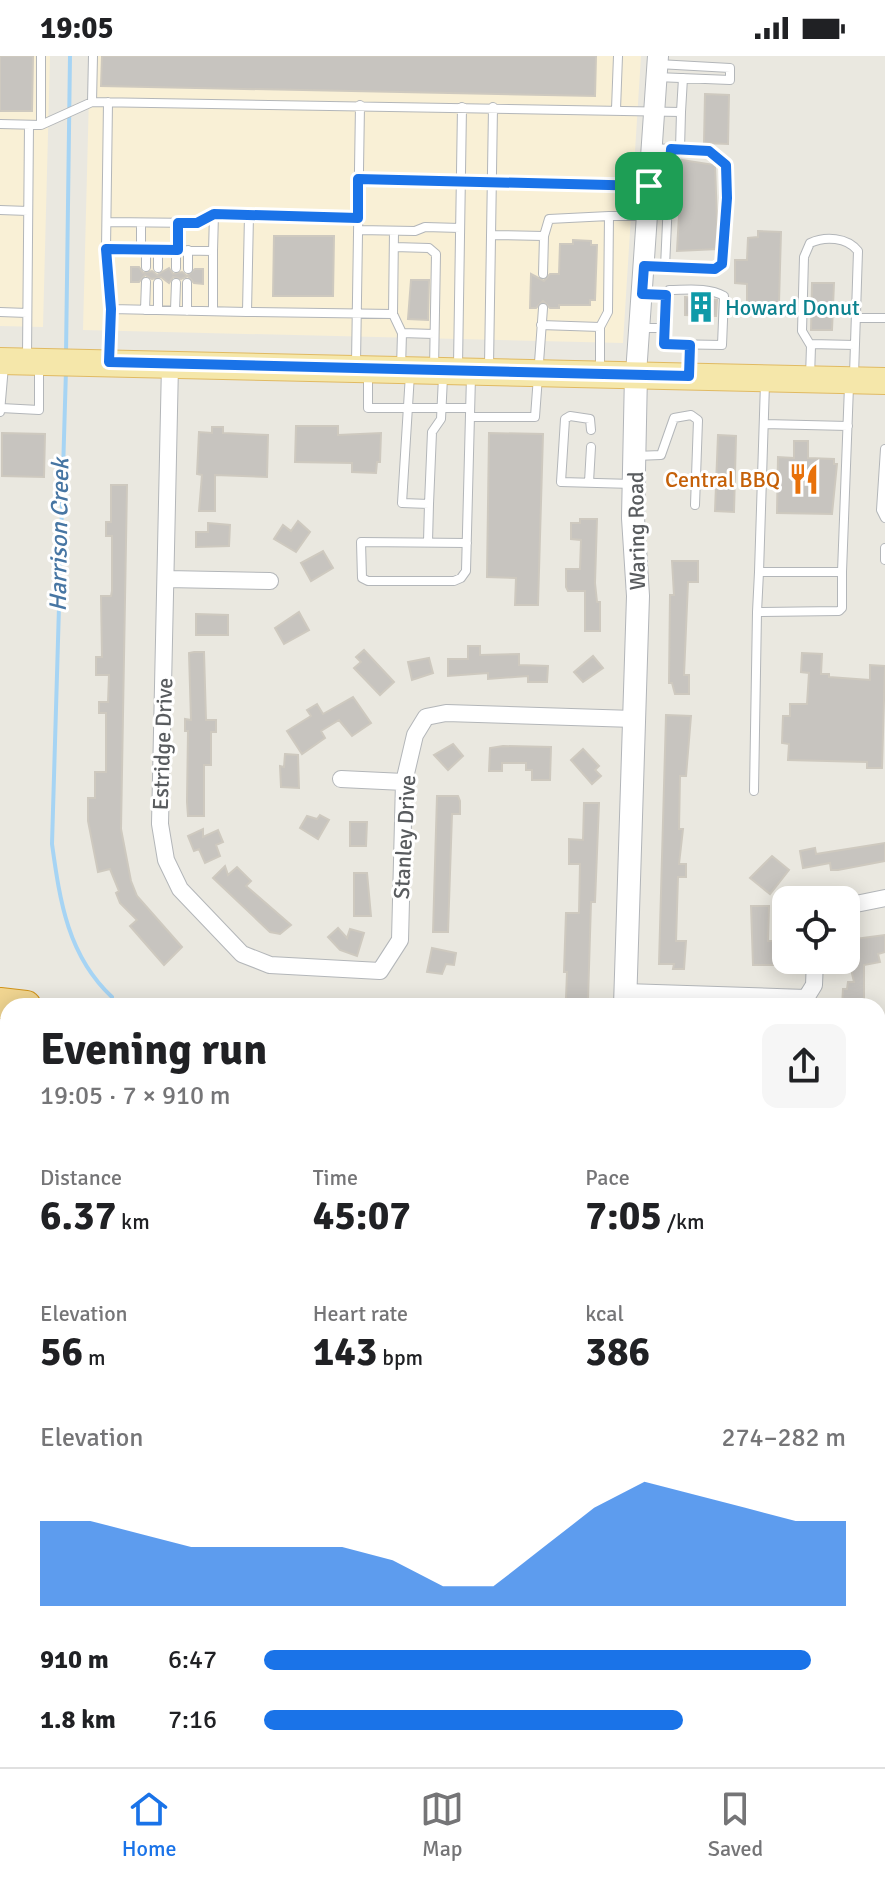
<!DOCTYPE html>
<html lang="en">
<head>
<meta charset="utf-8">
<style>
  body { margin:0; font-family:Signika,sans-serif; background:#f6f6f6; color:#202124; height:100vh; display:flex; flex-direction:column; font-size:30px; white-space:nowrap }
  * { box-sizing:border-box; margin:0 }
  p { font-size:26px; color:#757577 }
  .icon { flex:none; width:44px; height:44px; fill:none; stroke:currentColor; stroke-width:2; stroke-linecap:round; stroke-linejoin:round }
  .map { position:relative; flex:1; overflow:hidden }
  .side { position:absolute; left:0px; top:942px; width:886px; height:770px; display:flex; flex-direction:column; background:#fff; border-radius:24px 24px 0 0; box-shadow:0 4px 20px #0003 }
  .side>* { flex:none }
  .controls { position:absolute; left:772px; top:830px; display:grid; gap:16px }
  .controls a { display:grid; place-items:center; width:88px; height:88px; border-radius:16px; background:#fff; box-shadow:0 4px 20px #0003; font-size:40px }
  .pin { position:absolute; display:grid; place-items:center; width:68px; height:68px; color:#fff; margin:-34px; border-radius:16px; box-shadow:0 4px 12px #0006 }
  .round { display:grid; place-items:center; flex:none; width:84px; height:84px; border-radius:16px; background:#f6f6f6 }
  .headline { display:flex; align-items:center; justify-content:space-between; height:136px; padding:0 40px }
  h1 { font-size:44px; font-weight:700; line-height:60px }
  .figures { display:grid; grid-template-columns:repeat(3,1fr); gap:12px; height:136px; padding:8px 40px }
  .figures div { display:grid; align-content:center }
  .figures b { font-size:40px; font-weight:700 }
  .figures small { font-size:22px; font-weight:400 }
  .figures p { font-size:22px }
  .chart { height:224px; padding:16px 40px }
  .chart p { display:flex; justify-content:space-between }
  .chart svg { width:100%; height:144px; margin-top:8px; fill:#1a73e8; opacity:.7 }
  ul { padding:0 40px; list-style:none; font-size:26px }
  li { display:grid; grid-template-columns:128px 96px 1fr; align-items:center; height:60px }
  li i { height:20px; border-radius:10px; background:#1a73e8 }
  .status { display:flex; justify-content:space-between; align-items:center; height:56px; padding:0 40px; background:#fff; direction:ltr }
  .status svg { height:22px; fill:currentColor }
  .tab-bar { display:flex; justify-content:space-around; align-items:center; height:112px; border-top:2px solid #e0e0e0; background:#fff; font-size:22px; color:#757577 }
  .tab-bar a { display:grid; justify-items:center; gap:4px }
  .tab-bar .active { color:#1a73e8 }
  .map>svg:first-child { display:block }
  .commercial { fill:#f9f0d6 }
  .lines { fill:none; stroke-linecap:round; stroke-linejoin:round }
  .stream { stroke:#a6d4f4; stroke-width:4 }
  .building { fill:#c7c4bf; stroke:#cec9bf; stroke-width:2 }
  .service-casing { stroke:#b3b6b9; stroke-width:10 }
  .minor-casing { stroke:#b3b6b9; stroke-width:18 }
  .tertiary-casing { stroke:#b3b6b9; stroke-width:22 }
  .secondary-casing { stroke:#b2b5b9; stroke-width:24 }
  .primary-casing { stroke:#e0ba63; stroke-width:28 }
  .motorway-casing { stroke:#d19319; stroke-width:32 }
  .path { stroke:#98bda1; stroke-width:2; stroke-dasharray:8 4; stroke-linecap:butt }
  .service { stroke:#fff; stroke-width:8 }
  .minor { stroke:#fff; stroke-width:16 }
  .tertiary { stroke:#fff; stroke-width:20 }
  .secondary { stroke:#fff; stroke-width:22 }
  .primary { stroke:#f5e7aa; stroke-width:26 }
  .motorway { stroke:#f0d591; stroke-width:30 }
  .route-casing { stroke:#fff; stroke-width:16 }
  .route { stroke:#1a73e8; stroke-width:10 }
  .labels { text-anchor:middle; stroke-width:6; stroke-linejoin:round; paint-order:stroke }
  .culture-label { font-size:22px; fill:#0d838f; stroke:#fff; text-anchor:start }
  .food-label { font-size:22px; fill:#c56008; stroke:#fff; text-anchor:end }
  .street-label { font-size:22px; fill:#595c5f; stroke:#fff }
  .water-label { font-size:24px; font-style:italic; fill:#4776a3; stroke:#fff }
</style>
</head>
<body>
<div class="status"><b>19:05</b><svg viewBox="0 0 49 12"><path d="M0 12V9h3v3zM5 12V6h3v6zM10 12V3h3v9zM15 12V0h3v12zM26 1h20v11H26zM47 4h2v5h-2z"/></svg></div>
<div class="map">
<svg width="885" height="1711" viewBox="0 0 885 1711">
  <rect width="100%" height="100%" fill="#eae8e0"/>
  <path class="commercial" d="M0,0H50L43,271L0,270Z
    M90,0H641L623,287L83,274Z"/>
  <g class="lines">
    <path class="stream" d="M66,298L70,0
      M66,314L52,788C60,846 68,900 112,941
      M559,1704L562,1711"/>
  </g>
  <path class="building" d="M0,0H33L32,55H0Z
    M102,0H596L595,40L101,30Z
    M705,38L729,39L728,88L704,87Z
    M682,104L715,109L718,193L677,195Z
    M758,175L781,176L779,247H747V228L735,227V204H747L748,182L758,181Z
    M274,180H334L333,240H273Z
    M573,184L591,185V189H597L595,244H590V249H559V252H550L543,245L536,252H530L531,218L544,225L550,218H559L560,188H573Z
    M131,211H139L143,217L152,215L157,219L169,212L173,218L182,216L187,220L195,213H203V228L194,227L188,220L181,223L173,221L169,227L161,221L152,223L145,219L139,226H131Z
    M411,224H429L428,264L408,263Z
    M812,227H834L832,274H811Z
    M685,241L717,244L716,260L685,259Z
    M296,370H338V379L381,377L380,406H377L376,417L352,416V407L295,406Z
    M212,371H223V377L268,379L267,421L215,419V455H199L202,419L197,418L199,376L212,377Z
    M2,377L45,378L44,421L2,420Z
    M489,377L543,378L538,549H515L516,522L487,521Z
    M718,379L736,380L734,456L715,455Z
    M794,385H808V402L834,403V408H837L832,458L777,457L778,401L794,402Z
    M111,429H127L121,773L131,825L137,840L182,891L164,909L130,870L137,864L120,847L116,837L119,835L110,813L98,816L88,765V742H95V716H106V657H99V646H108L109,619H96V601H102L101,540H111L112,535V480H106V466H111Z
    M580,463H597L595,527L597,546H600V575H585V535H568L566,531V513H580L581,484L571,483V467H580Z
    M298,465L310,476L296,496L274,483L283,469L291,475Z
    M208,467L230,469L229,490L196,491V476H208Z
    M323,495L333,512L311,525L301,507Z
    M672,505H698V526H688L684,619H689V638H675L672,627H669L670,539H674Z
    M299,556L309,574L284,588L275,572Z
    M196,558L228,559V579H196Z
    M468,590H480V599L519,598V609L548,610L547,626H528V620L488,623V617L448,620V603H468Z
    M364,594L394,626L380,639L354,612L361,606L356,601Z
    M194,596H204L206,664H216V676H211V709H204V760H188L187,746L188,675H185V663L191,664L189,597Z
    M802,597L822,598L821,618H829V621L870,624V609L885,610L882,712H867V706L788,704L789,688L782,687L783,660H790V648H807L809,617L801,616Z
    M593,600L603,612L583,626L574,616Z
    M429,602L433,617L412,624L408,606Z
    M353,641L371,667L352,680L339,664L321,675L325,682L302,698L287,675L311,660L307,654L317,648L323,658Z
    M666,659L691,660L686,720H680L679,773H683L679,808H686V821H678L676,885H686L684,913H673L674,908H659Z
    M453,688L463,700L448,714L434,699Z
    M503,690L551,691L550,724H532V714H526V707H502V715H489L490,692Z
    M583,693L599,710L595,714L601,720L592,728L571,704Z
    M285,698L298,699L299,732L281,731L280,710L284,711Z
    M437,740H458L460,745V758H452L448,876H433Z
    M584,747H599L595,846H591L588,944L566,943L567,916H564L566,857H579L580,808H569V783L583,784Z
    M320,759L329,764L318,783L300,772L307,760L317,763Z
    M350,766H367L366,790H350Z
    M203,773V781L218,774L223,786L216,789L220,800L205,807L199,793L194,795L188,780Z
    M885,787V805L838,814H831L830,807L803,812L800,795L815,792L816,798Z
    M772,800L789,814L770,838L750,822Z
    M225,810L228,819L237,811L251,825L246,830L291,869L280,878L270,876L213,822Z
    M354,817H367L371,860H354Z
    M751,850H769L768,885H778L776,909H753Z
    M846,863H851L855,883L885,879V896L878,898L880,906L864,909V950H842L843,933H847L848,926H854L846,892Z
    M338,872L347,882L350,873L364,877L357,900L340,894L328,881Z
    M432,892L456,897L454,909L446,908L442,918L427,916Z"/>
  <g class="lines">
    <defs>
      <path id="service" d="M656,21L730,24V12L658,8
        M92,46L93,0
        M108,46L106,193L111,253L109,306
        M616,53L618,0
        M0,68L41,69L92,46L681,56L683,22
        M41,69V0
        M680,93L681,56
        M358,123L648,130
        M649,145H668L665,211
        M668,145L671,93
        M0,154L28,155
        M609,160H644
        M107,166L197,167L214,158L249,159
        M358,174L415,175L425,171L460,172
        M394,175L393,258L402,277L401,312
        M492,179L544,180
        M394,191L429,192L436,198L434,313
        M106,193L213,195V255
        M141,194V167
        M146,194V211
        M178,194V167
        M213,195L214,158
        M644,210L715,213L725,200L726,109L709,95L652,92
        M158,212V194
        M176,212V194
        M188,213V194
        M543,218L544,180L549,163L609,160L608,256L600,271V313
        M158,227V254
        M111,253L247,256L249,159L358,162
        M145,254L146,226
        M175,254L176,227
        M187,255V227
        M0,256L27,257
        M247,256L393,258
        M856,262H885
        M541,269L600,271
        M640,272H665L666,239L642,238
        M665,272L664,288L722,289L724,240C708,231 687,234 669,234L666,239
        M402,277L434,278
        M810,288L855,289
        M27,300L29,69
        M356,307L360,49
        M458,310L462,51
        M489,310L493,51
        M689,316L690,289
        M368,317V352H470
        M410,318L402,447L429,448L432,376L441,363L443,321
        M810,321L811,290L802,275L804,201L810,187C825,180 847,181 858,195L854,319
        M765,327L759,516H842L849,330
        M1,352L39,354V308
        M0,356L4,310
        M471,361H535L543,252
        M764,368L848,370
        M591,374L590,363L570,360L565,363L561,426L633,428
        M885,393L881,454L885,462
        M635,400L661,399L674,362L691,359L698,364L695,449
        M589,426L591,391
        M428,486L429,448
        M467,487L361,486L362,522L368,525H454L461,522L466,515L471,320
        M885,492V504
        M759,516L757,556L839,555L842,552V516
        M754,735L757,556"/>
      <path id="minor" d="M170,309L160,768L166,804L180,833L242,898L270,909L380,915L400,884L404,726L415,679L426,661L446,657L634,663
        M167,523L270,525
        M341,723L404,726
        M846,850L885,842
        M625,936L806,942L814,929L815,904
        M0,1140L8,1139
        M878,1371L885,1370
        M0,1504L8,1503
        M878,1607H885
        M0,1675L8,1674"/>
      <path id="tertiary" d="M636,318L658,0"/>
      <path id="secondary" d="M625,950L638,540L633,462L636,318
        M633,1711L634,1704"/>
      <path id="primary" d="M0,305L885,325"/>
      <path id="motorway" d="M0,947L26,950
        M0,994L8,995
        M878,1003H885
        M878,1050L885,1051"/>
    </defs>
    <use href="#service" class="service-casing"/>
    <use href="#minor" class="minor-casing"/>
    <use href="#tertiary" class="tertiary-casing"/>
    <use href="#secondary" class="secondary-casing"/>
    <use href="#primary" class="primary-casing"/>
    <use href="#motorway" class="motorway-casing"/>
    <path class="path" d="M878,1204L885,1203
      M0,1361L8,1360"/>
    <use href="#service" class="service"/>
    <use href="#minor" class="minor"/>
    <use href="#tertiary" class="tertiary"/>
    <use href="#secondary" class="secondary"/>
    <use href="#primary" class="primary"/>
    <use href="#motorway" class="motorway"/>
  </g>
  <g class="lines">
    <defs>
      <path id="route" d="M671,93L709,95L726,109L727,142L722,208L715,213L644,210L642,238L666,239L664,288L690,289L689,320L109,306L111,253L106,193L178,194V167H197L214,158L358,162V123L649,130L648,145H668Z"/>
    </defs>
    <use href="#route" class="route-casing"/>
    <use href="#route" class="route"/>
  </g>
  <defs>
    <symbol id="building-bare" viewBox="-9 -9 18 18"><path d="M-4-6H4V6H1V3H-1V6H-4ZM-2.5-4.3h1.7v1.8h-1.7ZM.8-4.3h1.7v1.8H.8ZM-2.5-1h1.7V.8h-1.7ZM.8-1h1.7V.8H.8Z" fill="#0f9aa8" stroke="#fff" stroke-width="2.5" paint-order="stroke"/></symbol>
    <symbol id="restaurant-bare" viewBox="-9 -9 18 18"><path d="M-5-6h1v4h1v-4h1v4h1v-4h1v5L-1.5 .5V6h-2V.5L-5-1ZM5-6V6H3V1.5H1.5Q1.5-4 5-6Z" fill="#e8710a" stroke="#fff" stroke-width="2.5" paint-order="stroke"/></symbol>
  </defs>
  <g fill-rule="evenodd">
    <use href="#building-bare" x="679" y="229" width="44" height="44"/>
    <use href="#restaurant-bare" x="782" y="401" width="44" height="44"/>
  </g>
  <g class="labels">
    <g class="culture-label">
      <text x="725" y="259">Howard Donut</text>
    </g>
    <g class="food-label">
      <text x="780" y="431">Central BBQ</text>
    </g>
    <g class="street-label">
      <text transform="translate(636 475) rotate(-91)" y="8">Waring Road</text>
      <text transform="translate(162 688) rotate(-88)" y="8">Estridge Drive</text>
      <text transform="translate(404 781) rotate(-87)" y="8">Stanley Drive</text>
    </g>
    <g class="water-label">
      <text transform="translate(59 479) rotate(-89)" y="8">Harrison Creek</text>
    </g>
  </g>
</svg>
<div class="controls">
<a><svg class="icon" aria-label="locate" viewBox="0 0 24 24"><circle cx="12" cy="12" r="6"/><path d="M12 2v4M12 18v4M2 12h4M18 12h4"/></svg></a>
</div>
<div class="pin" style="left:649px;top:130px;background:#1e9e55"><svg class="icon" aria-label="arrive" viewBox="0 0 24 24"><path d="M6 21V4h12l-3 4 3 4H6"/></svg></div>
<section class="side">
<div class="headline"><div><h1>Evening run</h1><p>19:05 · 7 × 910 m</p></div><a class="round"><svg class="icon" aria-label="share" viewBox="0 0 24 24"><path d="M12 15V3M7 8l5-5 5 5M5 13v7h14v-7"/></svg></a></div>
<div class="figures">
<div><p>Distance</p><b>6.37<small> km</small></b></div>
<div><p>Time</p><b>45:07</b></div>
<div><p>Pace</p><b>7:05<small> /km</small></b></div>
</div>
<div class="figures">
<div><p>Elevation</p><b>56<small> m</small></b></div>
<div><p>Heart rate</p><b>143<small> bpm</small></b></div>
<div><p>kcal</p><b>386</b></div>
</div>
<div class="chart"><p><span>Elevation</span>274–282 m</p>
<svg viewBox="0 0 160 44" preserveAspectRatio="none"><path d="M0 44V18L10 18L20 22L30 26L40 26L50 26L60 26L70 30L80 38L90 38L100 26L110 14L120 6L130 10L140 14L150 18L160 18V44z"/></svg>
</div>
<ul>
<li><b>910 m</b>6:47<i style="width:94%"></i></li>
<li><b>1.8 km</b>7:16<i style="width:72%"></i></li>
</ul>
</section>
</div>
<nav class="tab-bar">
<a class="active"><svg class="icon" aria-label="home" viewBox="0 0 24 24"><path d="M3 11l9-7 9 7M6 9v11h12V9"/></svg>Home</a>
<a><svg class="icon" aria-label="map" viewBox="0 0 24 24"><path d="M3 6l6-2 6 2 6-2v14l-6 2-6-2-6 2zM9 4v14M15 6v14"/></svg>Map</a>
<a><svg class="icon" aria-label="saved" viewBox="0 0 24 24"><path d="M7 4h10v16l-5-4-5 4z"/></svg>Saved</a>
</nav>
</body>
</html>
